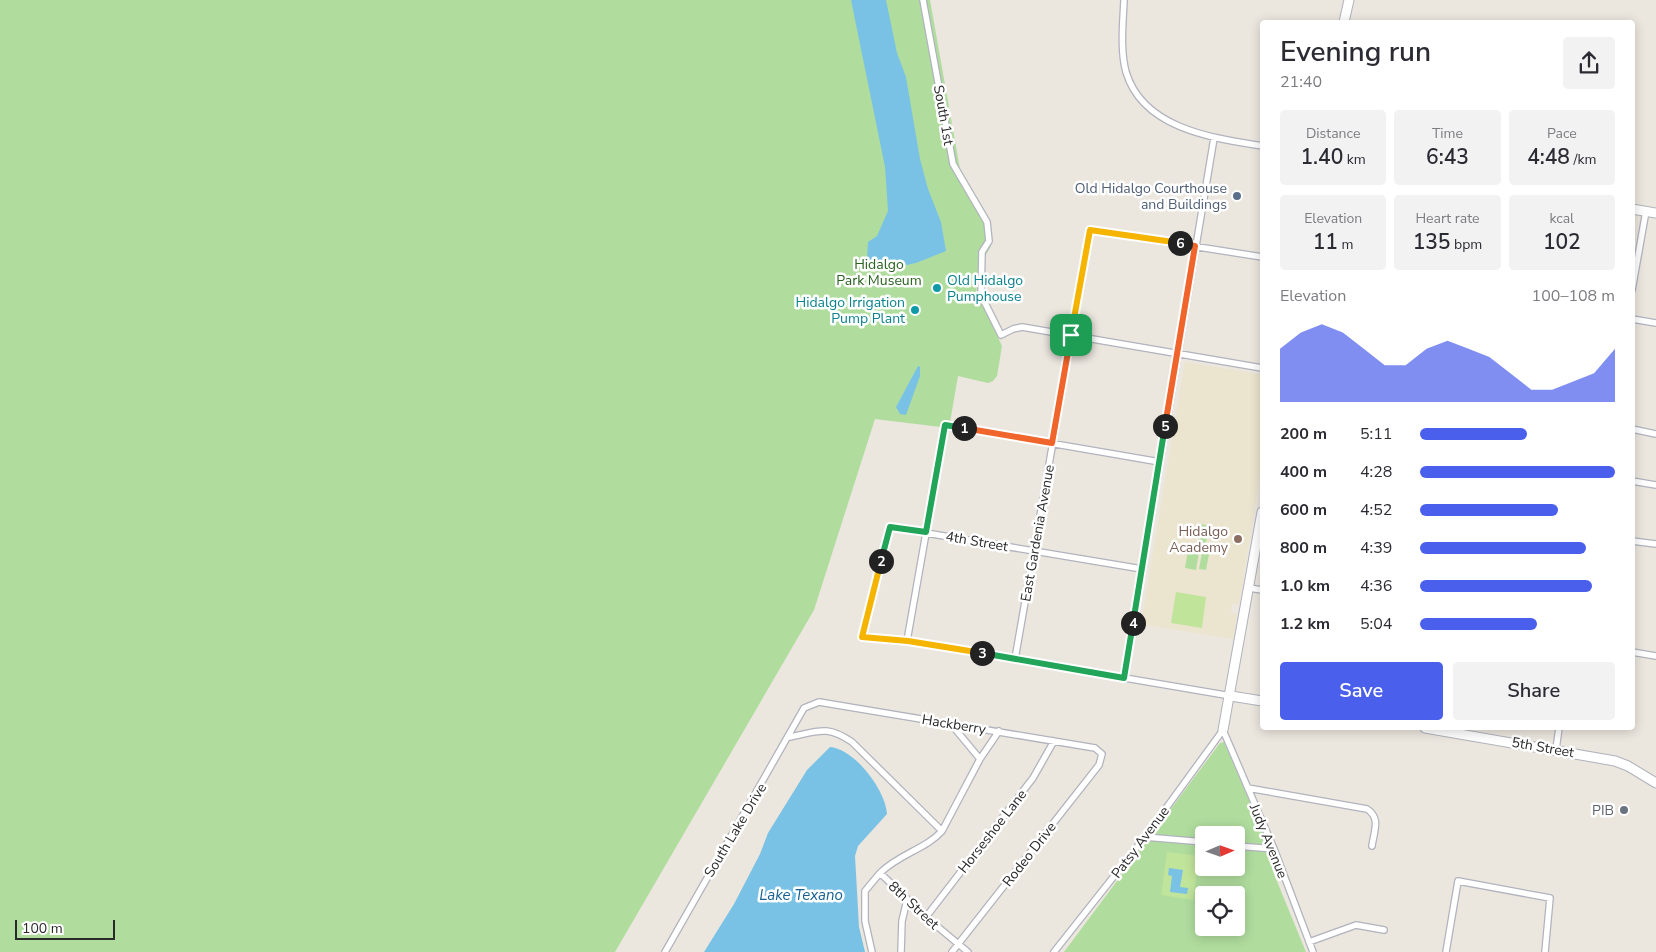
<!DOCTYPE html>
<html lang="en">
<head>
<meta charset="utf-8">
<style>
  body { margin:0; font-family:"Nunito Sans",sans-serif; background:#f2f2f3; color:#2b2b33; height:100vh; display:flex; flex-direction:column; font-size:19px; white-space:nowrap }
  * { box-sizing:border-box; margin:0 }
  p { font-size:16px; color:#7c7c81 }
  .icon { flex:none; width:28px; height:28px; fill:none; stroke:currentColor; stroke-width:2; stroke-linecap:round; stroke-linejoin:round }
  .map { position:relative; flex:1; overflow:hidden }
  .panel { position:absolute; left:1260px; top:20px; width:375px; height:710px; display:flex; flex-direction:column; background:#fff; border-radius:5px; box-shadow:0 2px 12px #0003 }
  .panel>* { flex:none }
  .needle { width:32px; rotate:88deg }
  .buttons { position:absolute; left:1195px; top:826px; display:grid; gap:10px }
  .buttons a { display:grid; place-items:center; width:50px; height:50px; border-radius:5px; background:#fff; box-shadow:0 2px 12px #0003; font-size:25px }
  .scale { position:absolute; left:15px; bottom:12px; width:100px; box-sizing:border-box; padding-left:5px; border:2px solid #2a2a2a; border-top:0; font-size:14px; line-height:18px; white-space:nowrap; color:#2a2a2a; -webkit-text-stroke:4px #fff; paint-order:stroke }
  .pin { position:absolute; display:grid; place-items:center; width:42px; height:42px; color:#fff; margin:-21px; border-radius:10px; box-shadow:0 2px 8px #0006 }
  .km { position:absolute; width:25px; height:25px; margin:-12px; border-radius:50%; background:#222; color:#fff; font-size:14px; line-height:25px; text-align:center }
  .round { display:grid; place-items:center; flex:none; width:52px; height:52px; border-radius:5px; background:#f2f2f3 }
  .summary { display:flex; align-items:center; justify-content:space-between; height:85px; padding:0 20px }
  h1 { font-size:28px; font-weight:600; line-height:38px }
  .figures { display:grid; grid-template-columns:repeat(3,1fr); gap:8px; height:85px; padding:5px 20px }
  .figures div { display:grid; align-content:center; border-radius:5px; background:#f2f2f3; text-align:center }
  .figures b { font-size:21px; font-weight:600 }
  .figures small { font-size:14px; font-weight:400 }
  .figures p { font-size:14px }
  .chart { height:140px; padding:10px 20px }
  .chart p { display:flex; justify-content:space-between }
  .chart svg { width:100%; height:90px; margin-top:5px; fill:#4a5feb; opacity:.7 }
  .button { display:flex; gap:10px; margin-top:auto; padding:10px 20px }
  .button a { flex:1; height:58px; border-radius:5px; background:#4a5feb; color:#fff; font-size:20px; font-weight:600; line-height:58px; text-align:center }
  .button a+a { background:#f2f2f3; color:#2b2b33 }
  ul { padding:0 20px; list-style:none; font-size:16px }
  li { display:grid; grid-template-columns:80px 60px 1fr; align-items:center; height:38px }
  li i { height:12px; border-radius:6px; background:#4a5feb }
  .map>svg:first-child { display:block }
  .education { fill:#ebe4ce }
  .green { fill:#b0dd9e; fill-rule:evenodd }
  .pitch { fill:#c1e49b }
  .water { fill:#79c2e5 }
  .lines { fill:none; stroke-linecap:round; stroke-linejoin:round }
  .street-casing { stroke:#b1b3bd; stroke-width:8 }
  .secondary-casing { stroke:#b1b3bd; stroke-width:11 }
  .street { stroke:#fff; stroke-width:5.5 }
  .secondary { stroke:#fff; stroke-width:9 }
  .split-1-casing { stroke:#fff; stroke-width:10 }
  .split-2-casing { stroke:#fff; stroke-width:10 }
  .split-3-casing { stroke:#fff; stroke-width:10 }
  .split-4-casing { stroke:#fff; stroke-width:10 }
  .split-5-casing { stroke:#fff; stroke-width:10 }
  .split-6-casing { stroke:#fff; stroke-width:10 }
  .split-7-casing { stroke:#fff; stroke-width:10 }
  .split-1 { stroke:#f0652b; stroke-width:6 }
  .split-2 { stroke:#22a559; stroke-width:6 }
  .split-3 { stroke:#f5b400; stroke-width:6 }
  .split-4 { stroke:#22a559; stroke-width:6 }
  .split-5 { stroke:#22a559; stroke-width:6 }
  .split-6 { stroke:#f0652b; stroke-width:6 }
  .split-7 { stroke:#f5b400; stroke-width:6 }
  .service-dot { fill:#5c6f8a; stroke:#fff; stroke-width:2 }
  .culture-dot { fill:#0f9aa8; stroke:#fff; stroke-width:2 }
  .education-dot { fill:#8d6e63; stroke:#fff; stroke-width:2 }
  .worship-dot { fill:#6b7280; stroke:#fff; stroke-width:2 }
  .labels { text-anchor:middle; stroke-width:5; stroke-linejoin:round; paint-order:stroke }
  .street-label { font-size:14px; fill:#2a2a2a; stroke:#fff }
  .service-label { font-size:14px; fill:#4e5e75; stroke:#fff; text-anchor:end }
  .park-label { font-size:14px; fill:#2a6220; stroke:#fff }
  .culture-label { font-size:14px; fill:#0d838f; stroke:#fff; text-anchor:start }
  .education-label { font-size:14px; fill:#785e54; stroke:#fff; text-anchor:end }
  .worship-label { font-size:14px; fill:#5b616d; stroke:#fff; text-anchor:end }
  .water-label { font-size:15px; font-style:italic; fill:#186091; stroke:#fff }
</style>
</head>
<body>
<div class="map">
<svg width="1656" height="952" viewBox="0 0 1656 952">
  <rect width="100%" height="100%" fill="#ebe6de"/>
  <path class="education" d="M1185,362L1262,375V462L1239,604L1232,603L1231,613L1237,614L1233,639L1141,624Z"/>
  <path class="green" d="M0,0H930L960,169L986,213L990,225L991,246L984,258L979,259L976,296L980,300L1002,346L997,376L993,381L988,383L958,376L949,428L875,419L814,610L615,952H0Z
    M1201,524L1210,526L1205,546H1201L1196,532Z
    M1188,550L1199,552L1196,570L1185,568Z
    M1202,553L1209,554L1206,570L1199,569Z
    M1224,742L1262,831L1274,874L1306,952H1064L1220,743ZM1204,835H1236V868H1204ZM1204,895H1236V928H1204Z"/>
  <path class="pitch" d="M1176,592L1206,597L1202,628L1171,623Z
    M1167,852L1199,856L1193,900L1161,895Z"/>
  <path class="water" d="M851,0H886L897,53L906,77L920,159L928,189L941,222L946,251L916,263L883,270L867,259L868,242L877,236L888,211L885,167Z
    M918,366L920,367V376L906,415L900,414L896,407Z
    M830,747C855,749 886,791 887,814L858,846L855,856L859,927L865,952H704L734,904L760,854L768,833L807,770Z
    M1169,868L1183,870L1180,887L1188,888L1187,894L1170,892L1172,876L1168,875Z"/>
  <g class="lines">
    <defs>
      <path id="street" d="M923,0L953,164L987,222L989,241L982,252L981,295L1001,335L1013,329L1022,327L1262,368
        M1124,0C1123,23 1120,50 1126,72C1143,129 1213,138 1262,146
        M1632,290L1646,211
        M1632,319L1656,323
        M1632,429L1656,434
        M1632,481L1656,485
        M1632,541L1656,544
        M1142,569L890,527L862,637L907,641L1231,696
        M1249,588L1262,590
        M907,641L945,425L1160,462
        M1632,652L1656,656
        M1015,659L1090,230L1262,257
        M1124,678L1214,138
        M951,724L980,759
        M1223,730L1274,849L1313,952
        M790,737C819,731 827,725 852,742L942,831
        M1556,749L1559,728
        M1248,788L1367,809C1381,818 1374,831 1372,846
        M1145,837L1204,842
        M1236,846L1274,849
        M880,873C899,854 926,849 942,831L980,759L999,731
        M926,917L1033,778L1054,741
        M1309,942L1356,925L1384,930
        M665,952L804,708L819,702L1095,748L1102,754L1099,765L952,952
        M872,952L865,921V891L880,873L926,917L968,952
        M901,952L902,921L907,900
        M1054,952L1145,837L1223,730
        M1446,952L1458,881L1550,898L1545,952"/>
      <path id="secondary" d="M1344,22L1349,0
        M1632,209L1656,213
        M1231,696L1262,701
        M1425,728L1615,761L1628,766L1656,783
        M1223,730L1262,512"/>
    </defs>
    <use href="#street" class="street-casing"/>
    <use href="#secondary" class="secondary-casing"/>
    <use href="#street" class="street"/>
    <use href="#secondary" class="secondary"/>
  </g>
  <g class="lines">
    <defs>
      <path id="split-1" d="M964,428L1052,443L1071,335"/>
      <path id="split-2" d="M881,561L890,527L926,532L945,425L964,428"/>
      <path id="split-3" d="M881,561L862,637L908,641L982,653"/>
      <path id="split-4" d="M982,653L1124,678L1133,623"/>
      <path id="split-5" d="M1133,623L1165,426"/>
      <path id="split-6" d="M1165,426L1195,246L1180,243"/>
      <path id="split-7" d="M1071,335L1090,230L1180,243"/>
    </defs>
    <use href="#split-1" class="split-1-casing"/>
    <use href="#split-2" class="split-2-casing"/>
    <use href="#split-3" class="split-3-casing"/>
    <use href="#split-4" class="split-4-casing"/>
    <use href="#split-5" class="split-5-casing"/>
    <use href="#split-6" class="split-6-casing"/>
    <use href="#split-7" class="split-7-casing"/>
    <use href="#split-1" class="split-1"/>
    <use href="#split-2" class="split-2"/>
    <use href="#split-3" class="split-3"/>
    <use href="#split-4" class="split-4"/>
    <use href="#split-5" class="split-5"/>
    <use href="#split-6" class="split-6"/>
    <use href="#split-7" class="split-7"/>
  </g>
  <circle class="service-dot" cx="1237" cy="196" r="5"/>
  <g class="culture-dot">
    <circle cx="937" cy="288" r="5"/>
    <circle cx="915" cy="310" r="5"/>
  </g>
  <circle class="education-dot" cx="1238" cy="539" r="5"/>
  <circle class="worship-dot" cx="1624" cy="810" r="5"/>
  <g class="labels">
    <g class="street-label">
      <text transform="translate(944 115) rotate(80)" y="5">South 1st</text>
      <text transform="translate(1037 533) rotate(-80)" y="5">East Gardenia Avenue</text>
      <text transform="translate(977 541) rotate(10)" y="5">4th Street</text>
      <text transform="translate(954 724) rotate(9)" y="5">Hackberry</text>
      <text transform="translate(1543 747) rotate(10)" y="5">5th Street</text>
      <text transform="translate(735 830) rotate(-59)" y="5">South Lake Drive</text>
      <text transform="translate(992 831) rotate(-52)" y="5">Horseshoe Lane</text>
      <text transform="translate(1269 841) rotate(68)" y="5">Judy Avenue</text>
      <text transform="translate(1140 842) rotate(-53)" y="5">Patsy Avenue</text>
      <text transform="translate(1029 854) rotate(-52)" y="5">Rodeo Drive</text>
      <text transform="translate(914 905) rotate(43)" y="5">8th Street</text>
    </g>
    <g class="service-label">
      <text x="1227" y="193">Old Hidalgo Courthouse<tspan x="1227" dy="16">and Buildings</tspan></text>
    </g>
    <g class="park-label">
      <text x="879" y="269">Hidalgo<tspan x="879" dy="16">Park Museum</tspan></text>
    </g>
    <g class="culture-label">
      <text x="947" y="285">Old Hidalgo<tspan x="947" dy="16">Pumphouse</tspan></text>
      <text x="905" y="307" text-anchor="end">Hidalgo Irrigation<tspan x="905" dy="16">Pump Plant</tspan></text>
    </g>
    <g class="education-label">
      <text x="1228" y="536">Hidalgo<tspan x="1228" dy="16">Academy</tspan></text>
    </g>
    <g class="worship-label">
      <text x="1614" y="815">PIB</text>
    </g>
    <g class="water-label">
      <text x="801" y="900">Lake Texano</text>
    </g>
  </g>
</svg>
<div class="buttons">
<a><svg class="needle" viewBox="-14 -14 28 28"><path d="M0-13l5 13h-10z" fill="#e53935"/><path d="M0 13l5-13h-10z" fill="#7c7c81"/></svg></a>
<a><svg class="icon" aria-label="locate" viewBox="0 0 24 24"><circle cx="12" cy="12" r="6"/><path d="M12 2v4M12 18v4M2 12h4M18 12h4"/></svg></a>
</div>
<div class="scale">100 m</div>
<div class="pin" style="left:1071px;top:335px;background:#1e9e55"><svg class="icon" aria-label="arrive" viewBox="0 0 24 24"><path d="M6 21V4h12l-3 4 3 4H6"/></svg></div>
<b class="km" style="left:964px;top:428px">1</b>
<b class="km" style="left:881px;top:561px">2</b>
<b class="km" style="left:982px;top:653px">3</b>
<b class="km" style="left:1133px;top:623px">4</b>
<b class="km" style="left:1165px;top:426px">5</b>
<b class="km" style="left:1180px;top:243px">6</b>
<section class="panel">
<div class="summary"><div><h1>Evening run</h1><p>21:40</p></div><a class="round"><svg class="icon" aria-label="share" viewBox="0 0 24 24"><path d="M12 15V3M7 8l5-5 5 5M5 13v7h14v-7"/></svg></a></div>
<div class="figures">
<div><p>Distance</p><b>1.40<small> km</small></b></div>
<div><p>Time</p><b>6:43</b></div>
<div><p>Pace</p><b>4:48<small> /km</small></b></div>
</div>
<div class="figures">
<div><p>Elevation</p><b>11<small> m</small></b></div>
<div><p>Heart rate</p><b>135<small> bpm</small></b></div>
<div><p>kcal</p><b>102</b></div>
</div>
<div class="chart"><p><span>Elevation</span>100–108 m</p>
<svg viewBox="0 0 160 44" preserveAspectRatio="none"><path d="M0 44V18L10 10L20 6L30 10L40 18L50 26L60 26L70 18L80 14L90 18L100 22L110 30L120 38L130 38L140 34L150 30L160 18V44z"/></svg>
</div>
<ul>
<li><b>200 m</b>5:11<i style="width:55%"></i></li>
<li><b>400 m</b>4:28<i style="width:100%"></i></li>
<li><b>600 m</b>4:52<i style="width:71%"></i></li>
<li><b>800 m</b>4:39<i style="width:85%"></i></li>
<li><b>1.0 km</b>4:36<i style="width:88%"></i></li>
<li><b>1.2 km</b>5:04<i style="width:60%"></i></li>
</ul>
<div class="button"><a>Save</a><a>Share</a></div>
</section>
</div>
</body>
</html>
